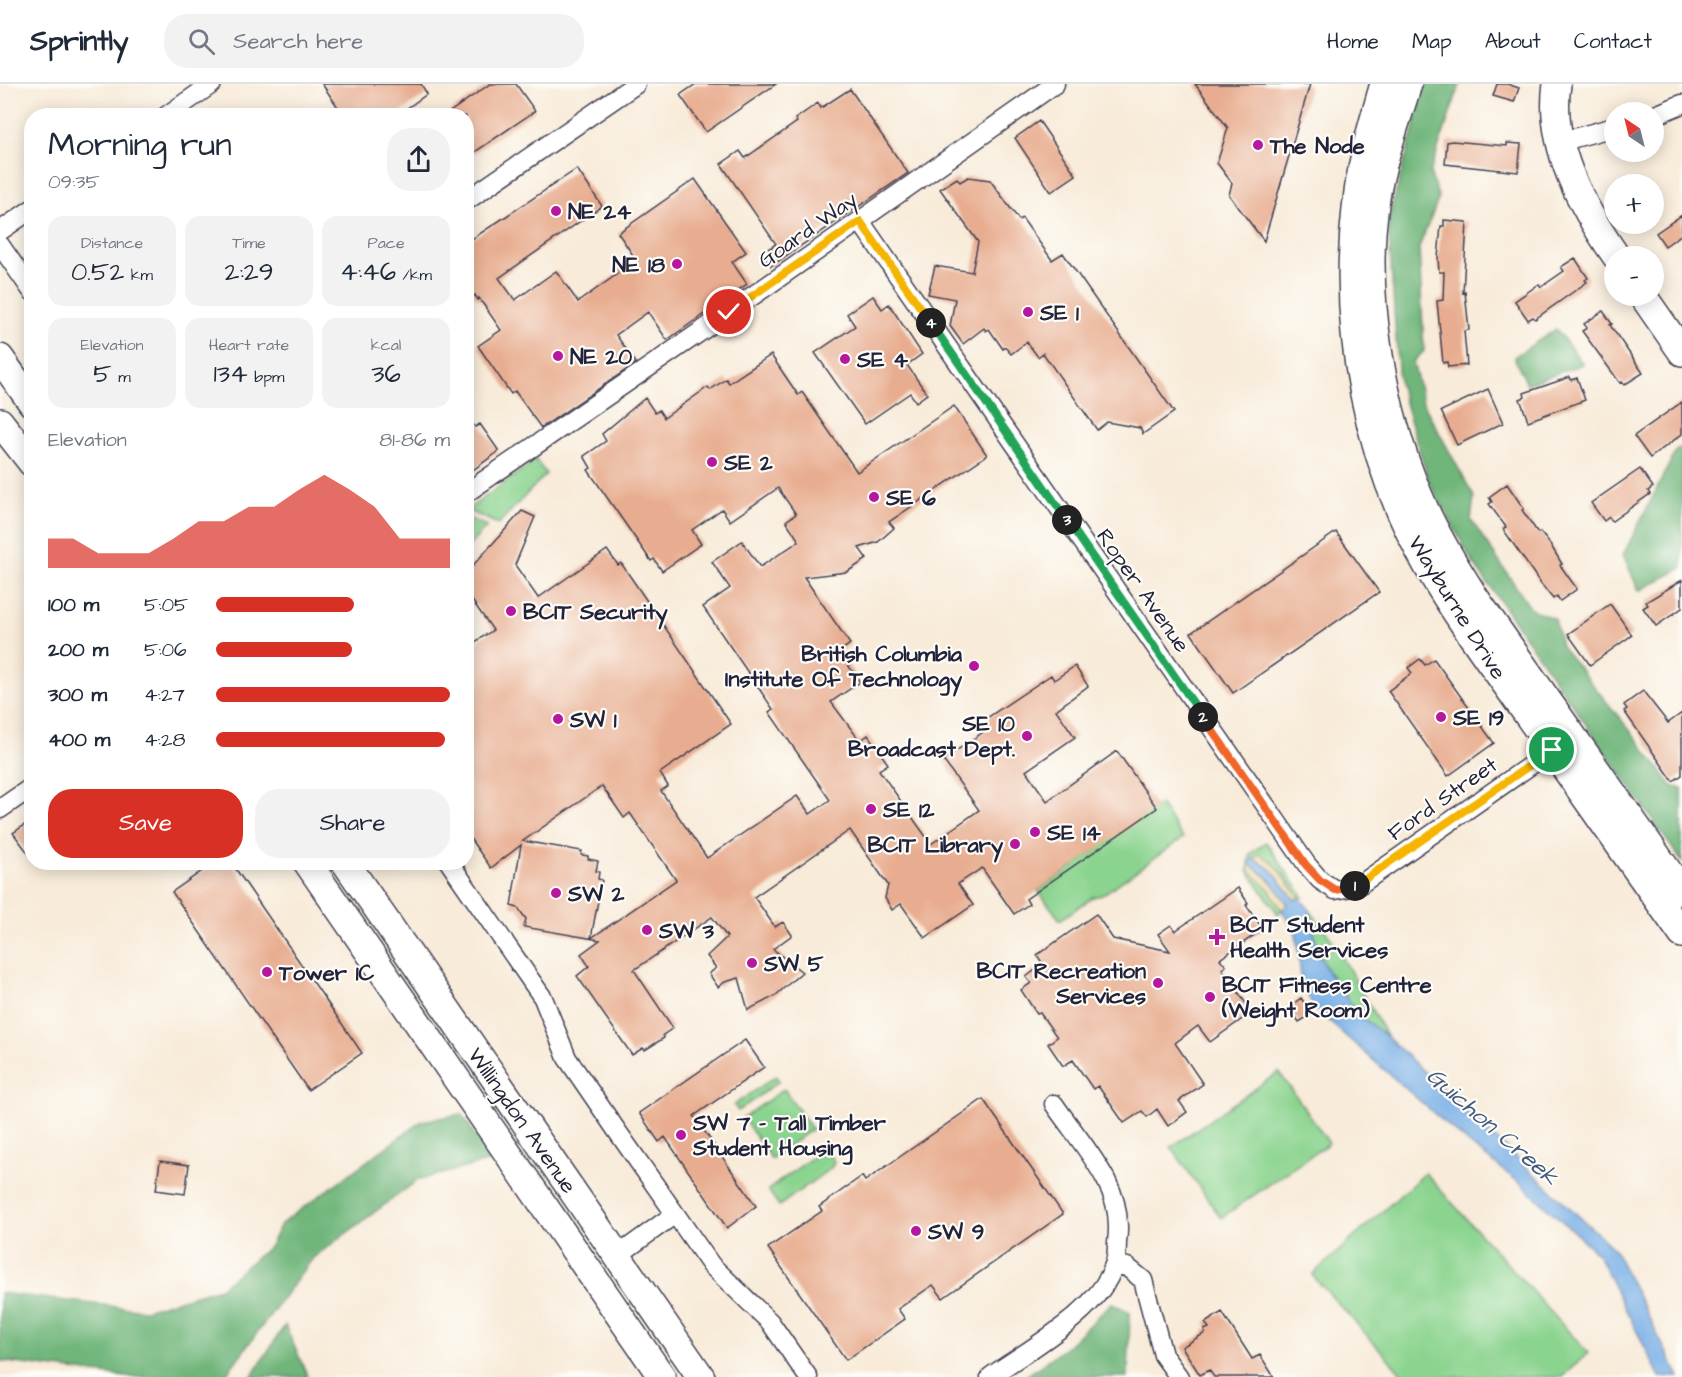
<!DOCTYPE html>
<html lang="en">
<head>
<meta charset="utf-8">
<style>
  body { margin:0; font-family:"Architects Daughter",sans-serif; background:#f2f2f3; color:#1f2937; height:100vh; display:flex; flex-direction:column; font-size:22px; white-space:nowrap }
  * { box-sizing:border-box; margin:0 }
  p { font-size:20px; color:#747a83 }
  .icon { flex:none; width:33px; height:33px; fill:none; stroke:currentColor; stroke-width:2; stroke-linecap:round; stroke-linejoin:round }
  .map { position:relative; flex:1; overflow:hidden }
  .drawer { position:absolute; left:24px; top:24px; width:450px; height:762px; display:flex; flex-direction:column; background:#fff; border-radius:24px; box-shadow:0 3px 15px #0003 }
  .drawer>* { flex:none }
  .needle { width:39px; rotate:325deg }
  .controls { position:absolute; left:1604px; top:18px; display:grid; gap:12px }
  .controls a { display:grid; place-items:center; width:60px; height:60px; border-radius:50%; background:#fff; box-shadow:0 3px 15px #0003; font-size:30px }
  .pin { position:absolute; display:grid; place-items:center; width:51px; height:51px; color:#fff; margin:-26px; border:3px solid #fff; border-radius:50%; box-shadow:0 2px 6px #0007 }
  .km { position:absolute; width:30px; height:30px; margin:-15px; border-radius:50%; background:#222; color:#fff; font-size:16px; line-height:30px; text-align:center }
  .round { display:grid; place-items:center; flex:none; width:63px; height:63px; border-radius:24px; background:#f2f2f3 }
  .summary { display:flex; align-items:center; justify-content:space-between; height:102px; padding:0 24px }
  h1 { font-size:33px; font-weight:600; line-height:45px }
  .metrics { display:grid; grid-template-columns:repeat(3,1fr); gap:9px; height:102px; padding:6px 24px }
  .metrics div { display:grid; align-content:center; border-radius:15px; background:#f2f2f3; text-align:center }
  .metrics b { font-size:26px; font-weight:600 }
  .metrics small { font-size:16px; font-weight:400 }
  .metrics p { font-size:16px }
  .chart { height:168px; padding:12px 24px }
  .chart p { display:flex; justify-content:space-between }
  .chart svg { width:100%; height:108px; margin-top:6px; fill:#d93025; opacity:.7 }
  .button { display:flex; gap:12px; margin-top:auto; padding:12px 24px }
  .button a { flex:1; height:69px; border-radius:24px; background:#d93025; color:#fff; font-size:24px; font-weight:600; line-height:69px; text-align:center }
  .button a+a { background:#f2f2f3; color:#1f2937 }
  ul { padding:0 24px; list-style:none; font-size:20px }
  li { display:grid; grid-template-columns:96px 72px 1fr; align-items:center; height:45px }
  li i { height:15px; border-radius:8px; background:#d93025 }
  header { display:flex; align-items:center; gap:36px; box-sizing:border-box; height:84px; padding:0 30px; background:#fff; border-bottom:2px solid #e0e1e3 }
  header strong { font-size:28px }
  nav { display:flex; gap:33px; margin-inline-start:auto; font-size:21px }
  .search { width:420px; height:54px; background:#f2f2f3; display:flex; align-items:center; gap:15px; box-sizing:border-box; padding:0 21px; border-radius:24px; color:#747a83; font-size:22px }
  .map>svg:first-child { display:block }
  .green { fill:#8bd48f; stroke:#567b65; stroke-width:1.5 }
  .forest { fill:#70b67a; stroke:#496c5a; stroke-width:1.5 }
  .sand { fill:#eeda9e; stroke:#887e6c; stroke-width:1.5 }
  .water { fill:#77afe6; stroke:#4c6890; stroke-width:1.5 }
  .building { fill:#e8ad90; fill-rule:evenodd }
  .lines { fill:none; stroke-linecap:round; stroke-linejoin:round }
  .street-casing { stroke:#424053; stroke-width:21 }
  .secondary-casing { stroke:#424053; stroke-width:30 }
  .street { stroke:#fff; stroke-width:18 }
  .secondary { stroke:#fff; stroke-width:27 }
  .split-1-casing { stroke:#fff; stroke-width:12 }
  .split-2-casing { stroke:#fff; stroke-width:12 }
  .split-3-casing { stroke:#fff; stroke-width:12 }
  .split-4-casing { stroke:#fff; stroke-width:12 }
  .split-5-casing { stroke:#fff; stroke-width:12 }
  .split-1 { stroke:#f5b400; stroke-width:8 }
  .split-2 { stroke:#f0652b; stroke-width:8 }
  .split-3 { stroke:#22a559; stroke-width:8 }
  .split-4 { stroke:#22a559; stroke-width:8 }
  .split-5 { stroke:#f5b400; stroke-width:8 }
  .poi-dot { fill:#b5179e; stroke:#fdfcf7; stroke-width:2 }
  .labels { text-anchor:middle; stroke-width:4.5; stroke-linejoin:round; paint-order:stroke }
  .poi-label { font-size:22px; font-weight:bold; fill:#22223b; stroke:#fdfcf7; text-anchor:start }
  .street-label { font-size:22px; fill:#22223b; stroke:#fdfcf7 }
  .water-label { font-size:24px; font-style:italic; fill:#445a7f; stroke:#fdfcf7 }
</style>
</head>
<body>
<header>
<strong>Sprintly</strong>
<div class="search"><svg class="icon" aria-label="search" viewBox="0 0 24 24"><circle cx="10" cy="10" r="6"/><path d="M15 15l6 6"/></svg>Search here</div>
<nav><a>Home</a><a>Map</a><a>About</a><a>Contact</a></nav>
</header>
<div class="map">
<svg width="1682" height="1293" viewBox="0 0 1682 1293">
  <rect width="100%" height="100%" fill="#fdfcf7"/>
  <filter id="ink" filterUnits="userSpaceOnUse"><feTurbulence type="fractalNoise" baseFrequency=".0167" numOctaves="2"/><feDisplacementMap in="SourceGraphic" scale="12" xChannelSelector="R" yChannelSelector="G"/><feConvolveMatrix kernelMatrix="1 2 1 2 8 2 1 2 1" color-interpolation-filters="sRGB"/></filter>
  <filter id="wash" filterUnits="userSpaceOnUse"><feTurbulence type="fractalNoise" baseFrequency=".008" numOctaves="4" result="noise"/><feDisplacementMap in="SourceGraphic" scale="24" xChannelSelector="R" yChannelSelector="G"/><feGaussianBlur stdDeviation="1.35" result="paint"/><feColorMatrix in="noise" values="0 0 0 0 0 0 0 0 0 0 0 0 0 0 0 0 0 1.4 0 .05"/><feComposite in="paint" operator="in"/></filter>
  <g filter="url(#wash)">
    <rect width="100%" height="100%" fill="#f8ebd9"/>
    <path class="green" d="M536,376L546,390L498,440L467,426Z
      M467,434L487,442L467,464Z
      M1160,720L1183,754L1102,811L1093,813L1060,836L1038,807Z
      M1266,758L1304,813L1300,814L1284,791L1270,776L1253,774L1250,780L1251,788L1269,805L1282,826L1278,830L1248,787L1250,770Z
      M1310,826L1335,860L1387,953L1360,932L1328,888L1317,865Z
      M1279,988L1329,1059L1221,1134L1171,1063Z
      M776,992L779,997L738,1027L734,1021Z
      M784,1005L812,1045L771,1075L743,1034Z
      M825,1064L834,1077L832,1083L779,1122L768,1106Z
      M1425,1089L1588,1269L1562,1293H1405L1312,1191Z"/>
    <path class="forest" d="M1426,0H1460L1430,89L1439,114L1419,163L1424,267L1413,278L1423,319L1474,413L1471,436L1531,525L1555,535L1561,562L1637,655L1672,702L1682,705V778L1472,477L1429,398L1399,299L1388,137Z
      M1556,245L1583,280L1527,300L1514,273Z
      M1682,364V484L1639,507L1623,471L1677,365Z
      M462,1030L491,1077L418,1096L313,1174L224,1293H127L0,1277V1209L145,1226L220,1204L270,1162L281,1140L422,1037Z
      M1112,1219L1130,1228L1128,1293H1025L1066,1263Z
      M285,1241L308,1293H251Z"/>
    <path class="sand" d="M1260,770L1276,782L1300,814L1295,816L1272,786L1253,774Z
      M1249,780C1268,793 1276,802 1288,821L1282,826L1269,805L1251,788Z"/>
    <path class="water" d="M1253,774L1272,786L1295,816L1300,814L1310,826L1317,865L1328,888L1360,932L1387,953L1614,1165L1679,1293H1660L1597,1169L1521,1100L1469,1060L1316,926L1302,902L1296,849L1282,826L1288,820L1267,792L1249,780Z"/>
    <g id="blocks">
      <path class="building" d="M322,0H421L427,10L396,32H344Z
        M490,0H516L535,27L466,74V32H444Z
        M696,0H776L706,48L680,11Z
        M1195,0H1310L1264,157L1229,111L1232,99L1217,79L1228,44Z
        M1497,0H1507L1519,4L1514,18L1493,12Z
        M850,5L908,89L771,182L762,169L776,160L721,80L740,67L745,74L797,38L795,35L818,19L821,24Z
        M1039,37L1076,91L1051,108L1015,54Z
        M1452,57L1507,62V59L1521,60L1518,88L1445,80L1447,58Z
        M577,85L602,122L499,194L515,216L556,187L578,218L620,188L616,182L633,171L618,149L695,95L746,168L732,178L747,200L667,256L648,228L616,251L636,279L541,344L515,307L511,310L478,262L501,246L479,214L478,216L475,211L466,217V159Z
        M968,93L990,96L1019,136L1022,134L1052,176L1063,169L1174,328L1143,350L1140,344L1107,338L1097,346L1043,269L1038,273L1027,258L1011,270L1005,263L1003,265L989,245L986,247L984,244L963,260L950,242L955,215L928,210L935,182L972,188L978,158L940,105L957,94L960,98Z
        M1682,131V150L1665,162L1656,149Z
        M1444,136L1467,138L1463,209L1465,208L1469,246L1464,247L1467,281L1448,283L1447,278L1443,279L1437,217L1443,216L1444,188H1439L1438,174L1441,142H1444Z
        M1575,174L1588,194L1585,196L1587,198L1535,235L1533,233L1528,236L1515,217L1539,200L1541,203L1564,187L1561,183Z
        M873,212L882,225L889,220L922,270L907,281L927,310L916,318L910,309L865,340L815,269L855,242L847,230Z
        M1603,227L1612,240L1610,241L1643,289L1624,301L1622,298L1620,299L1582,247L1587,244L1584,240Z
        M771,271L798,311L802,308L857,388L954,322L987,371L889,438L894,444L878,458L859,464L867,475L847,488L804,493L850,560L839,568L860,598L831,618L860,657L868,651L888,680L879,686L931,760L979,726L943,676L986,646L981,638L1051,591L1054,596L1075,582L1088,602L1056,626L1075,653L1026,687L1047,717L1117,667L1157,724L1026,815L1029,820L1014,830L982,784L958,800L973,821L925,854L901,820L892,826L885,814L888,801L850,746L754,813L775,843L783,838L792,851L773,865L802,888L775,912L748,926L739,894L725,898L718,903L709,890L716,884L707,872L727,853L712,833L634,886L673,944L663,951L664,954L645,966L643,964L632,971L577,892L589,882L581,870L600,856L524,843L526,835L518,824L511,822L521,761L491,784L466,749V564L493,546L466,508V489L522,427L535,433L515,481L538,514L607,466L618,481L621,479L731,640L660,689L668,702L661,707L707,774L797,712L810,730L830,716L769,628L773,625L703,523L730,504L712,478L742,457L760,483L799,457L786,437L796,430L778,404L730,437L722,425L692,446L701,460L662,487L654,475L651,477L588,386L591,384L584,372L606,357L602,350L645,314L655,329L659,326L664,334L708,303L710,306L726,295L729,299ZM602,702L624,734L630,729L676,796L591,854L602,796L598,795L599,788L596,787L598,777L588,775V772L581,771L582,767L523,757Z
        M1570,293L1571,296L1577,294L1585,316L1528,337L1520,315L1525,313L1524,309Z
        M1488,305L1503,339L1457,361L1441,327Z
        M1682,318V350L1650,374L1634,352Z
        M466,331L475,343L480,340L499,367L466,391Z
        M1640,385L1653,403L1648,407L1650,410L1612,437L1609,433L1604,437L1591,419Z
        M1507,400L1524,425L1522,426L1538,449L1540,448L1550,460L1562,480L1560,481L1577,505L1560,517L1557,512L1553,515L1541,500L1503,445L1506,443L1489,420L1492,418L1489,413Z
        M1336,448L1379,508L1233,609L1191,549Z
        M1682,496V524L1656,542L1643,524L1648,521L1646,518Z
        M1610,520L1632,551L1590,581L1568,550Z
        M1420,575L1425,581L1434,575L1494,659L1448,692L1388,607L1412,589L1408,584Z
        M1643,607L1668,639L1682,629V691L1673,697L1624,627L1627,625L1624,621Z
        M32,736V774L13,749Z
        M215,778H231L362,969L308,1006L172,808Z
        M1238,804L1248,819L1246,821L1263,845L1220,875L1226,882L1222,885L1252,928L1210,958L1198,942L1175,959L1203,1000L1179,1017L1187,1028L1168,1042L1157,1025L1147,1033L1142,1027L1124,1039L1098,1002L1093,1005L1073,976L1063,982L1048,960L1057,953L1040,929L1037,930L1021,906L1031,899L1026,893L1043,880L1037,871L1096,830L1113,855L1170,867L1158,850L1171,841L1175,847Z
        M1301,914L1312,930L1299,938L1289,923Z
        M745,956L764,983L694,1032L756,1122L727,1144L665,1053L659,1058L639,1029Z
        M983,1015L1063,1130L943,1214L933,1201L898,1225L905,1235L846,1276L768,1164L822,1127L819,1123L862,1092L865,1097Z
        M160,1077L189,1081L185,1110L156,1106Z
        M1222,1228L1252,1275L1260,1271L1274,1293H1214L1209,1286L1200,1291L1182,1263L1205,1249L1204,1246L1209,1244L1205,1239Z"/>
    </g>
  </g>
  <g filter="url(#ink)">
    <use href="#blocks" fill-opacity="0" stroke="#424053" stroke-width="1.5"/>
    <g class="lines">
      <defs>
        <path id="street" d="M166,32L212,0
          M1653,32L1682,20
          M1560,58L1614,43
          M466,117L636,0
          M860,137L1307,781L1320,796L1335,806L1358,802L1561,660
          M0,147L32,125
          M0,161L32,207
          M466,409L764,204L1055,0
          M0,725L32,703
          M449,778L543,914L567,974L617,1047L711,1181L770,1238L808,1293
          M617,1172L675,1130
          M1115,1180L1127,1183L1143,1196L1163,1271L1179,1293
          M990,1293C1029,1265 1099,1228 1114,1181C1117,1174 1117,1166 1117,1158C1120,1137 1116,1115 1106,1096C1092,1069 1071,1045 1054,1020"/>
        <path id="secondary" d="M1384,0C1372,41 1360,82 1356,125C1342,247 1367,376 1428,483C1458,535 1494,583 1529,633C1580,705 1631,778 1682,850
          M1408,0C1397,37 1382,75 1376,114C1361,207 1382,325 1419,412C1434,448 1455,482 1476,515L1682,807
          M1557,0C1548,62 1582,123 1616,172
          M1643,212L1682,268
          M0,274L32,319
          M0,338L32,379
          M307,778L662,1293
          M345,778L701,1293"/>
      </defs>
      <use href="#street" class="street-casing"/>
      <use href="#secondary" class="secondary-casing"/>
      <use href="#street" class="street"/>
      <use href="#secondary" class="secondary"/>
    </g>
  </g>
  <g class="lines" filter="url(#ink)">
    <defs>
      <path id="split-1" d="M1355,802L1552,666"/>
      <path id="split-2" d="M1203,633L1306,781L1320,796L1335,806L1355,802"/>
      <path id="split-3" d="M1067,436L1203,633"/>
      <path id="split-4" d="M931,239L1067,436"/>
      <path id="split-5" d="M729,228L860,137L931,239"/>
    </defs>
    <use href="#split-1" class="split-1-casing"/>
    <use href="#split-2" class="split-2-casing"/>
    <use href="#split-3" class="split-3-casing"/>
    <use href="#split-4" class="split-4-casing"/>
    <use href="#split-5" class="split-5-casing"/>
    <use href="#split-1" class="split-1"/>
    <use href="#split-2" class="split-2"/>
    <use href="#split-3" class="split-3"/>
    <use href="#split-4" class="split-4"/>
    <use href="#split-5" class="split-5"/>
  </g>
  <g class="poi-dot">
    <circle cx="1258" cy="61" r="6"/>
    <circle cx="556" cy="127" r="6"/>
    <circle cx="677" cy="180" r="6"/>
    <circle cx="1028" cy="228" r="6"/>
    <circle cx="558" cy="272" r="6"/>
    <circle cx="845" cy="275" r="6"/>
    <circle cx="712" cy="378" r="6"/>
    <circle cx="874" cy="413" r="6"/>
    <circle cx="511" cy="527" r="6"/>
    <circle cx="974" cy="582" r="6"/>
    <circle cx="1441" cy="633" r="6"/>
    <circle cx="558" cy="635" r="6"/>
    <circle cx="1027" cy="652" r="6"/>
    <circle cx="871" cy="725" r="6"/>
    <circle cx="1035" cy="748" r="6"/>
    <circle cx="1015" cy="760" r="6"/>
    <circle cx="556" cy="809" r="6"/>
    <circle cx="647" cy="846" r="6"/>
    <path d="M1214 844h6v6h6v6h-6v6h-6v-6h-6v-6h6z"/>
    <circle cx="752" cy="879" r="6"/>
    <circle cx="267" cy="888" r="6"/>
    <circle cx="1158" cy="899" r="6"/>
    <circle cx="1210" cy="913" r="6"/>
    <circle cx="681" cy="1051" r="6"/>
    <circle cx="916" cy="1147" r="6"/>
  </g>
  <g class="labels">
    <g class="poi-label">
      <text x="1270" y="69">The Node</text>
      <text x="568" y="135">NE 24</text>
      <text x="665" y="188" text-anchor="end">NE 18</text>
      <text x="1040" y="236">SE 1</text>
      <text x="570" y="280">NE 20</text>
      <text x="857" y="283">SE 4</text>
      <text x="724" y="386">SE 2</text>
      <text x="886" y="421">SE 6</text>
      <text x="523" y="535">BCIT Security</text>
      <text x="962" y="577" text-anchor="end">British Columbia<tspan x="962" dy="25">Institute Of Technology</tspan></text>
      <text x="1453" y="641">SE 19</text>
      <text x="570" y="643">SW 1</text>
      <text x="1015" y="647" text-anchor="end">SE 10<tspan x="1015" dy="25">Broadcast Dept.</tspan></text>
      <text x="883" y="733">SE 12</text>
      <text x="1047" y="756">SE 14</text>
      <text x="1003" y="768" text-anchor="end">BCIT Library</text>
      <text x="568" y="817">SW 2</text>
      <text x="1230" y="848">BCIT Student<tspan x="1230" dy="25">Health Services</tspan></text>
      <text x="659" y="854">SW 3</text>
      <text x="764" y="887">SW 5</text>
      <text x="1146" y="894" text-anchor="end">BCIT Recreation<tspan x="1146" dy="25">Services</tspan></text>
      <text x="279" y="896">Tower 1C</text>
      <text x="1222" y="908">BCIT Fitness Centre<tspan x="1222" dy="25">(Weight Room)</tspan></text>
      <text x="693" y="1046">SW 7 - Tall Timber<tspan x="693" dy="25">Student Housing</tspan></text>
      <text x="928" y="1155">SW 9</text>
    </g>
    <g class="street-label">
      <text transform="translate(807 145) rotate(-35)" y="8">Goard Way</text>
      <text transform="translate(1144 506) rotate(55)" y="8">Roper Avenue</text>
      <text transform="translate(1458 523) rotate(58)" y="8">Wayburne Drive</text>
      <text transform="translate(1442 714) rotate(-35)" y="8">Ford Street</text>
      <text transform="translate(523 1036) rotate(55)" y="8">Willingdon Avenue</text>
    </g>
    <g class="water-label">
      <text transform="translate(1493 1042) rotate(41)" y="8">Guichon Creek</text>
    </g>
  </g>
</svg>
<div class="controls">
<a><svg class="needle" viewBox="-14 -14 28 28"><path d="M0-13l5 13h-10z" fill="#e53935"/><path d="M0 13l5-13h-10z" fill="#747a83"/></svg></a>
<a>+</a>
<a>−</a>
</div>
<div class="pin" style="left:1552px;top:666px;background:#1e9e55"><svg class="icon" aria-label="arrive" viewBox="0 0 24 24"><path d="M6 21V4h12l-3 4 3 4H6"/></svg></div>
<div class="pin" style="left:729px;top:228px;background:#d93025"><svg class="icon" aria-label="check" viewBox="0 0 24 24"><path d="M5 12l5 5 9-10"/></svg></div>
<b class="km" style="left:1355px;top:802px">1</b>
<b class="km" style="left:1203px;top:633px">2</b>
<b class="km" style="left:1067px;top:436px">3</b>
<b class="km" style="left:931px;top:239px">4</b>
<section class="drawer">
<div class="summary"><div><h1>Morning run</h1><p>09:35</p></div><a class="round"><svg class="icon" aria-label="share" viewBox="0 0 24 24"><path d="M12 15V3M7 8l5-5 5 5M5 13v7h14v-7"/></svg></a></div>
<div class="metrics">
<div><p>Distance</p><b>0.52<small> km</small></b></div>
<div><p>Time</p><b>2:29</b></div>
<div><p>Pace</p><b>4:46<small> /km</small></b></div>
</div>
<div class="metrics">
<div><p>Elevation</p><b>5<small> m</small></b></div>
<div><p>Heart rate</p><b>134<small> bpm</small></b></div>
<div><p>kcal</p><b>36</b></div>
</div>
<div class="chart"><p><span>Elevation</span>81–86 m</p>
<svg viewBox="0 0 160 44" preserveAspectRatio="none"><path d="M0 44V32L10 32L20 38L30 38L40 38L50 32L60 25L70 25L80 19L90 19L100 12L110 6L120 12L130 19L140 32L150 32L160 32V44z"/></svg>
</div>
<ul>
<li><b>100 m</b>5:05<i style="width:59%"></i></li>
<li><b>200 m</b>5:06<i style="width:58%"></i></li>
<li><b>300 m</b>4:27<i style="width:100%"></i></li>
<li><b>400 m</b>4:28<i style="width:98%"></i></li>
</ul>
<div class="button"><a>Save</a><a>Share</a></div>
</section>
</div>
</body>
</html>
